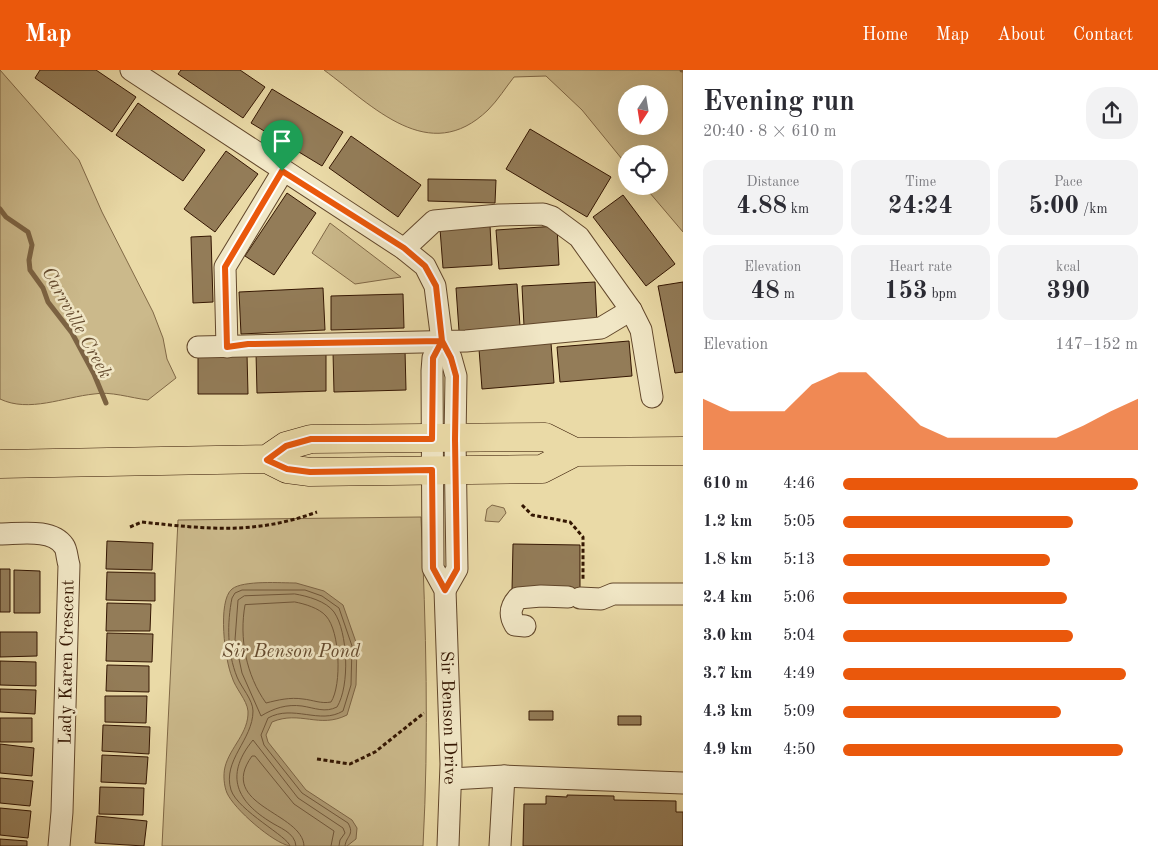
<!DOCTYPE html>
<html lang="en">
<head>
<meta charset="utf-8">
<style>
  body { margin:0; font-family:"Old Standard TT",serif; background:#f2f2f3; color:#2b2b33; height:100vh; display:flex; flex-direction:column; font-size:19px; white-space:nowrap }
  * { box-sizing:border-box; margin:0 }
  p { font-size:16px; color:#7c7c81 }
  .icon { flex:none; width:28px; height:28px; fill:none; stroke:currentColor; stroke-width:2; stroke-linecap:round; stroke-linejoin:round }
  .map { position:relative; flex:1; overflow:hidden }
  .panel { display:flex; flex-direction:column; background:#fff; width:475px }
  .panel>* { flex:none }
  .needle { width:32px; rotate:192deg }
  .controls { position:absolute; left:618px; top:15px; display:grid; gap:10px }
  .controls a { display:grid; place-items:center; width:50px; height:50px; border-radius:50%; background:#fff; box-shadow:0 5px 20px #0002; font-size:25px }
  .pin { position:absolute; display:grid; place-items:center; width:42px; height:42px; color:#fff; margin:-51px -21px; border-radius:50% 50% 50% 0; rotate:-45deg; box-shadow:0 0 5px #0007 }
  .pin .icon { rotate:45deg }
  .round { display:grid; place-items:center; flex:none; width:52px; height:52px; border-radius:20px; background:#f2f2f3 }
  .headline { display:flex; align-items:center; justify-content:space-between; height:85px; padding:0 20px }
  h1 { font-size:28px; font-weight:700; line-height:38px }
  .metrics { display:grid; grid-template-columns:repeat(3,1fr); gap:8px; height:85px; padding:5px 20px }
  .metrics div { display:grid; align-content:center; border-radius:12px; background:#f2f2f3; text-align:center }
  .metrics b { font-size:25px; font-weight:700 }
  .metrics small { font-size:14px; font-weight:400 }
  .metrics p { font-size:14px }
  .chart { height:140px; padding:10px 20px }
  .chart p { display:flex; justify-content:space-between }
  .chart svg { width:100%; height:90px; margin-top:5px; fill:#ea580c; opacity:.7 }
  ul { padding:0 20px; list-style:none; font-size:16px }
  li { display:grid; grid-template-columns:80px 60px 1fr; align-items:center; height:38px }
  li i { height:12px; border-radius:6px; background:#ea580c }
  header { display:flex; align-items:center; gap:30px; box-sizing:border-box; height:70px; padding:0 25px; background:#ea580c; color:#fff }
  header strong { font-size:24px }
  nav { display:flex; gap:28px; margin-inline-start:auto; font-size:18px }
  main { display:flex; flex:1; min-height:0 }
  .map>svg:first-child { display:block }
  .green { fill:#cbb98b; stroke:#806846; fill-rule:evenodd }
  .water { fill:#ac976f; stroke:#7c6343 }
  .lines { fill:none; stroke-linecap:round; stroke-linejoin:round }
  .shore { stroke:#705638; stroke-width:1 }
  .stream { stroke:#7c6343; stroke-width:5 }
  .building { fill:#937c58; stroke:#341602 }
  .minor-casing { stroke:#62472b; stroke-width:23 }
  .major-casing { stroke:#341602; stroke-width:29 }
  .path { stroke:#341602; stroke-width:3; stroke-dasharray:4 2.5; stroke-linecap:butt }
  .minor { stroke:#f1e7c6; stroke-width:21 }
  .major { stroke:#eadaa7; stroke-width:28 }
  .route-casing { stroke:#fff; stroke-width:10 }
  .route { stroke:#ea580c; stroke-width:6 }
  .labels { text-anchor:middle; stroke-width:5; stroke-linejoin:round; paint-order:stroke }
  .street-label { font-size:18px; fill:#341602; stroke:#f1e7c6 }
  .water-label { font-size:19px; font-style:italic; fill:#644a2e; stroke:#f1e7c6 }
</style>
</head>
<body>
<header>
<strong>Map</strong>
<nav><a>Home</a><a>Map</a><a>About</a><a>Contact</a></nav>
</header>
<main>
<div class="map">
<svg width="683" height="776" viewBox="0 0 683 776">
  <rect width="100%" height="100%" fill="#eadaa7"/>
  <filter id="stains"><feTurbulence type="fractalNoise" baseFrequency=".004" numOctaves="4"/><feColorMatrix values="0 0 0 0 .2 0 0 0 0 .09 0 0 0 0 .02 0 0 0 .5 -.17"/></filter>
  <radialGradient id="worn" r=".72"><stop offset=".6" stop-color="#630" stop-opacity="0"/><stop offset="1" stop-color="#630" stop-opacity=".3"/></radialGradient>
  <path class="green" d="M0,0L79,90L102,142L153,242L163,268L167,289L176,308L148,330C131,328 110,321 94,324C64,327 29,343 0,329Z
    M324,0H683V162L644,116H659V84H626V94L582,40L546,6L514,7C506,17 498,30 488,40C429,97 373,36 324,0ZM626,24H659V56H626Z
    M330,153L401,207L355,214L312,183Z
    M492,435L504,438L506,443L499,452L485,451L487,439Z
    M421,447C426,557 429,666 423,776H162L178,450Z"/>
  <path class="water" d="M296,513L324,521L343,535L357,575L356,615L347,645C319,659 300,640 272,652L266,665L268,672L306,720L352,750L357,758L356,769L347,776C329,776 308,776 290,776C273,773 234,739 227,723C224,716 223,705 225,697C230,677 249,663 248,641C247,630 235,618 232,607C225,591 217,531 232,519C243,510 282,513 296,513Z"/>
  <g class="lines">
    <path class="shore" d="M295,524C307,526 326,531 334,542C348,562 350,616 337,637C325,643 315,638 302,636C287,634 274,638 261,646L242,603L235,570L238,530L244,526Z
      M295,532C305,534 319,538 326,546C340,561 342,615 331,632C321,634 313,630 303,629C290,627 278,630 266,633C246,605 239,568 245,535Z
      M290,776C289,767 238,741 231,720C222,690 253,670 253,641C253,630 241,617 237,607C227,582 227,553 232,528L235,523L242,520H305L322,526L339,538L352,576L351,615L343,641C320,655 293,634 268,648L261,665L264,675L302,723L348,753C355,765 346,766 345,776
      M296,776C295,762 279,758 269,751C234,729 226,703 253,670L298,728L343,758L345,763L340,770L339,776
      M304,776C303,742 216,736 252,686H255L294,734L334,761L331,776"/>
    <path class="stream" d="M682,0H683
      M0,139L6,147L28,162L32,175L29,190L30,200L43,218L48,232L72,263L94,304L106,333"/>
  </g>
  <path class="building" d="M40,0H96L136,27L112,62L35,8Z
    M181,0H240L265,17L243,48L178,4Z
    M272,19L343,62L322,96L251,53Z
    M138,33L205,80L183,111L116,65Z
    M530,59L611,107L587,147L506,99Z
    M351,66L421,115L398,147L329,98Z
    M226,81L258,104L215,162L184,139Z
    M428,109L496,110L495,133L428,131Z
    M287,123L316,143L274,205L245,186Z
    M623,125L675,194L646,216L593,147Z
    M490,155L492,195L443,198L440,159Z
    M557,156L559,195L499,199L496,160Z
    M211,166L213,232L193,233L191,167Z
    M595,212L597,253L524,256L522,216Z
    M683,212V302L675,303L658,216Z
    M517,214L520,256L459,261L456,218Z
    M323,218L325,260L241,264L239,222Z
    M403,224L404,258L331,260V226Z
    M629,271L632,306L560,312L557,277Z
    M551,273L554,313L482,319L479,279Z
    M405,280L406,320L334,322L333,282Z
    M326,281V321L257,323L256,283Z
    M247,284L248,324H198V285Z
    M107,471L153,473L152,500L106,499Z
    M513,474L580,475V535L512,520Z
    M0,499H10V542H0Z
    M14,500L40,501V543H14Z
    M107,502L155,503V531L106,530Z
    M107,533L151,534L150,561H106Z
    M0,562H37V586L0,587Z
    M107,563L153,564L152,592L106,591Z
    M0,591L36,592V616L0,615Z
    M107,595L149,596V622L106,621Z
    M0,619L36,620L35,644L0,642Z
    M105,626H147L146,653L105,652Z
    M529,641H553V650H529Z
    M618,646H641V655H618Z
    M0,648H32V672H0Z
    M103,655L150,657L149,684L102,681Z
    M0,674L34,678L32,706L0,703Z
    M102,685L148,687L146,714L101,712Z
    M0,708L33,711L30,736L0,733Z
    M100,717L144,718L143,745L99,744Z
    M567,725L614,726V730L676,731V742H683V776H523L524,734H546V726L567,727Z
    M0,738L31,741L28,768L0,765Z
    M97,746L147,751L144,776L95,773Z
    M0,769L27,771V776H0Z"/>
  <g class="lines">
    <defs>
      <g id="minor">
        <path d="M131,0L404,179L425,196L435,216L442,271L451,288L456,306L455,369L457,499L445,520"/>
        <path d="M404,179L434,151L499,145L543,144L552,147L579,167L631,240L641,260L652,327"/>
        <path id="s1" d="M442,271L433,288L432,301L433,498L445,520L451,694L448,776"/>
        <path d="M198,277L466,271L601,258L631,240"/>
        <path d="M227,277L225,197L283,101"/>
        <path d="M0,464C19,464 52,458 64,476C67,480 67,489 69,495L62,742L59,776"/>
        <path d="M580,528L601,529L613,524H683"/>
        <path d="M525,556L515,555C509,545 510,537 518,528L541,526L568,527"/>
        <path d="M451,709L504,706L683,713"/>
        <path d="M500,776L504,706"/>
      </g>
      <path id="major" d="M267,389L286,376L311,369L545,367L575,382
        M0,394L267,389L287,399L310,402L542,399L575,382L683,381"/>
    </defs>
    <use href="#minor" class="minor-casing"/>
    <use href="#major" class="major-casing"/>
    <path class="path" d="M522,435L532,445L570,452L583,467V510
      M130,457L142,452C207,459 254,465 317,442
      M317,689L350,694L375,682L424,643"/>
    <use href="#minor" class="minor"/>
    <use href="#major" class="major"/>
  </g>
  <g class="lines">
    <defs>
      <path id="route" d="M282,101L225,197L227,277L248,274L442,271L433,288L432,369H311L286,376L267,390L287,399L310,402L432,400L433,498L445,520L457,499L455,369L456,306L451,288L442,271L436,216L425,196L404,178L282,101"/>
    </defs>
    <use href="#route" class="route-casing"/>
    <use href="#route" class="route"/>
  </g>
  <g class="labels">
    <g class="street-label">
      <text transform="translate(66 592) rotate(-89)" y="6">Lady Karen Crescent</text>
      <text dy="6" stroke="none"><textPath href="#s1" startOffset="382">Sir Benson Drive</textPath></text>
    </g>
    <g class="water-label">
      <text transform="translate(78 252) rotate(61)" y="7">Carrville Creek</text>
      <text x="291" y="587">Sir Benson Pond</text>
    </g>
  </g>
  <rect width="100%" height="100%" filter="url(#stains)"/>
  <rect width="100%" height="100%" fill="url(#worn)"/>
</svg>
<div class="controls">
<a><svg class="needle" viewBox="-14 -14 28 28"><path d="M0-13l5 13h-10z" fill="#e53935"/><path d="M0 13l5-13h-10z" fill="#7c7c81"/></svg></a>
<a><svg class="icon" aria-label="locate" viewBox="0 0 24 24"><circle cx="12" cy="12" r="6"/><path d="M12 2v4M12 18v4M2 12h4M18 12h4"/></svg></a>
</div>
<div class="pin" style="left:282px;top:101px;background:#1e9e55"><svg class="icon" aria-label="arrive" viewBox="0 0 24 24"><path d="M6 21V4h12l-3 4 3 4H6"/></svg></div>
</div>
<section class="panel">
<div class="headline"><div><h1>Evening run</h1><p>20:40 · 8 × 610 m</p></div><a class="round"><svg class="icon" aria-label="share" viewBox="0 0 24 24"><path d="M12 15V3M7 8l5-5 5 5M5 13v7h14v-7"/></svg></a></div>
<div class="metrics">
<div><p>Distance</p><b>4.88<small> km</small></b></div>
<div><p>Time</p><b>24:24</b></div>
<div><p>Pace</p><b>5:00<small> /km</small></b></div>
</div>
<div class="metrics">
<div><p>Elevation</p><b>48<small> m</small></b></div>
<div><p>Heart rate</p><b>153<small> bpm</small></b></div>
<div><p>kcal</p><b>390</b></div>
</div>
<div class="chart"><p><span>Elevation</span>147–152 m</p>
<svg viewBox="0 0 160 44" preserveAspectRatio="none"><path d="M0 44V19L10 25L20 25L30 25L40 12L50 6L60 6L70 19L80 32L90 38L100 38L110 38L120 38L130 38L140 32L150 25L160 19V44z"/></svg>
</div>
<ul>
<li><b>610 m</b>4:46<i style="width:100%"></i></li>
<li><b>1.2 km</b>5:05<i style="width:78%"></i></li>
<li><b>1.8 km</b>5:13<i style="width:70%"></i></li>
<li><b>2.4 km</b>5:06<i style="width:76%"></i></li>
<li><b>3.0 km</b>5:04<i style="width:78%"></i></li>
<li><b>3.7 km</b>4:49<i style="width:96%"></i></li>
<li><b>4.3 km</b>5:09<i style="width:74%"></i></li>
<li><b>4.9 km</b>4:50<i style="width:95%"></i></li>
</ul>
</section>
</main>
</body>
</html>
